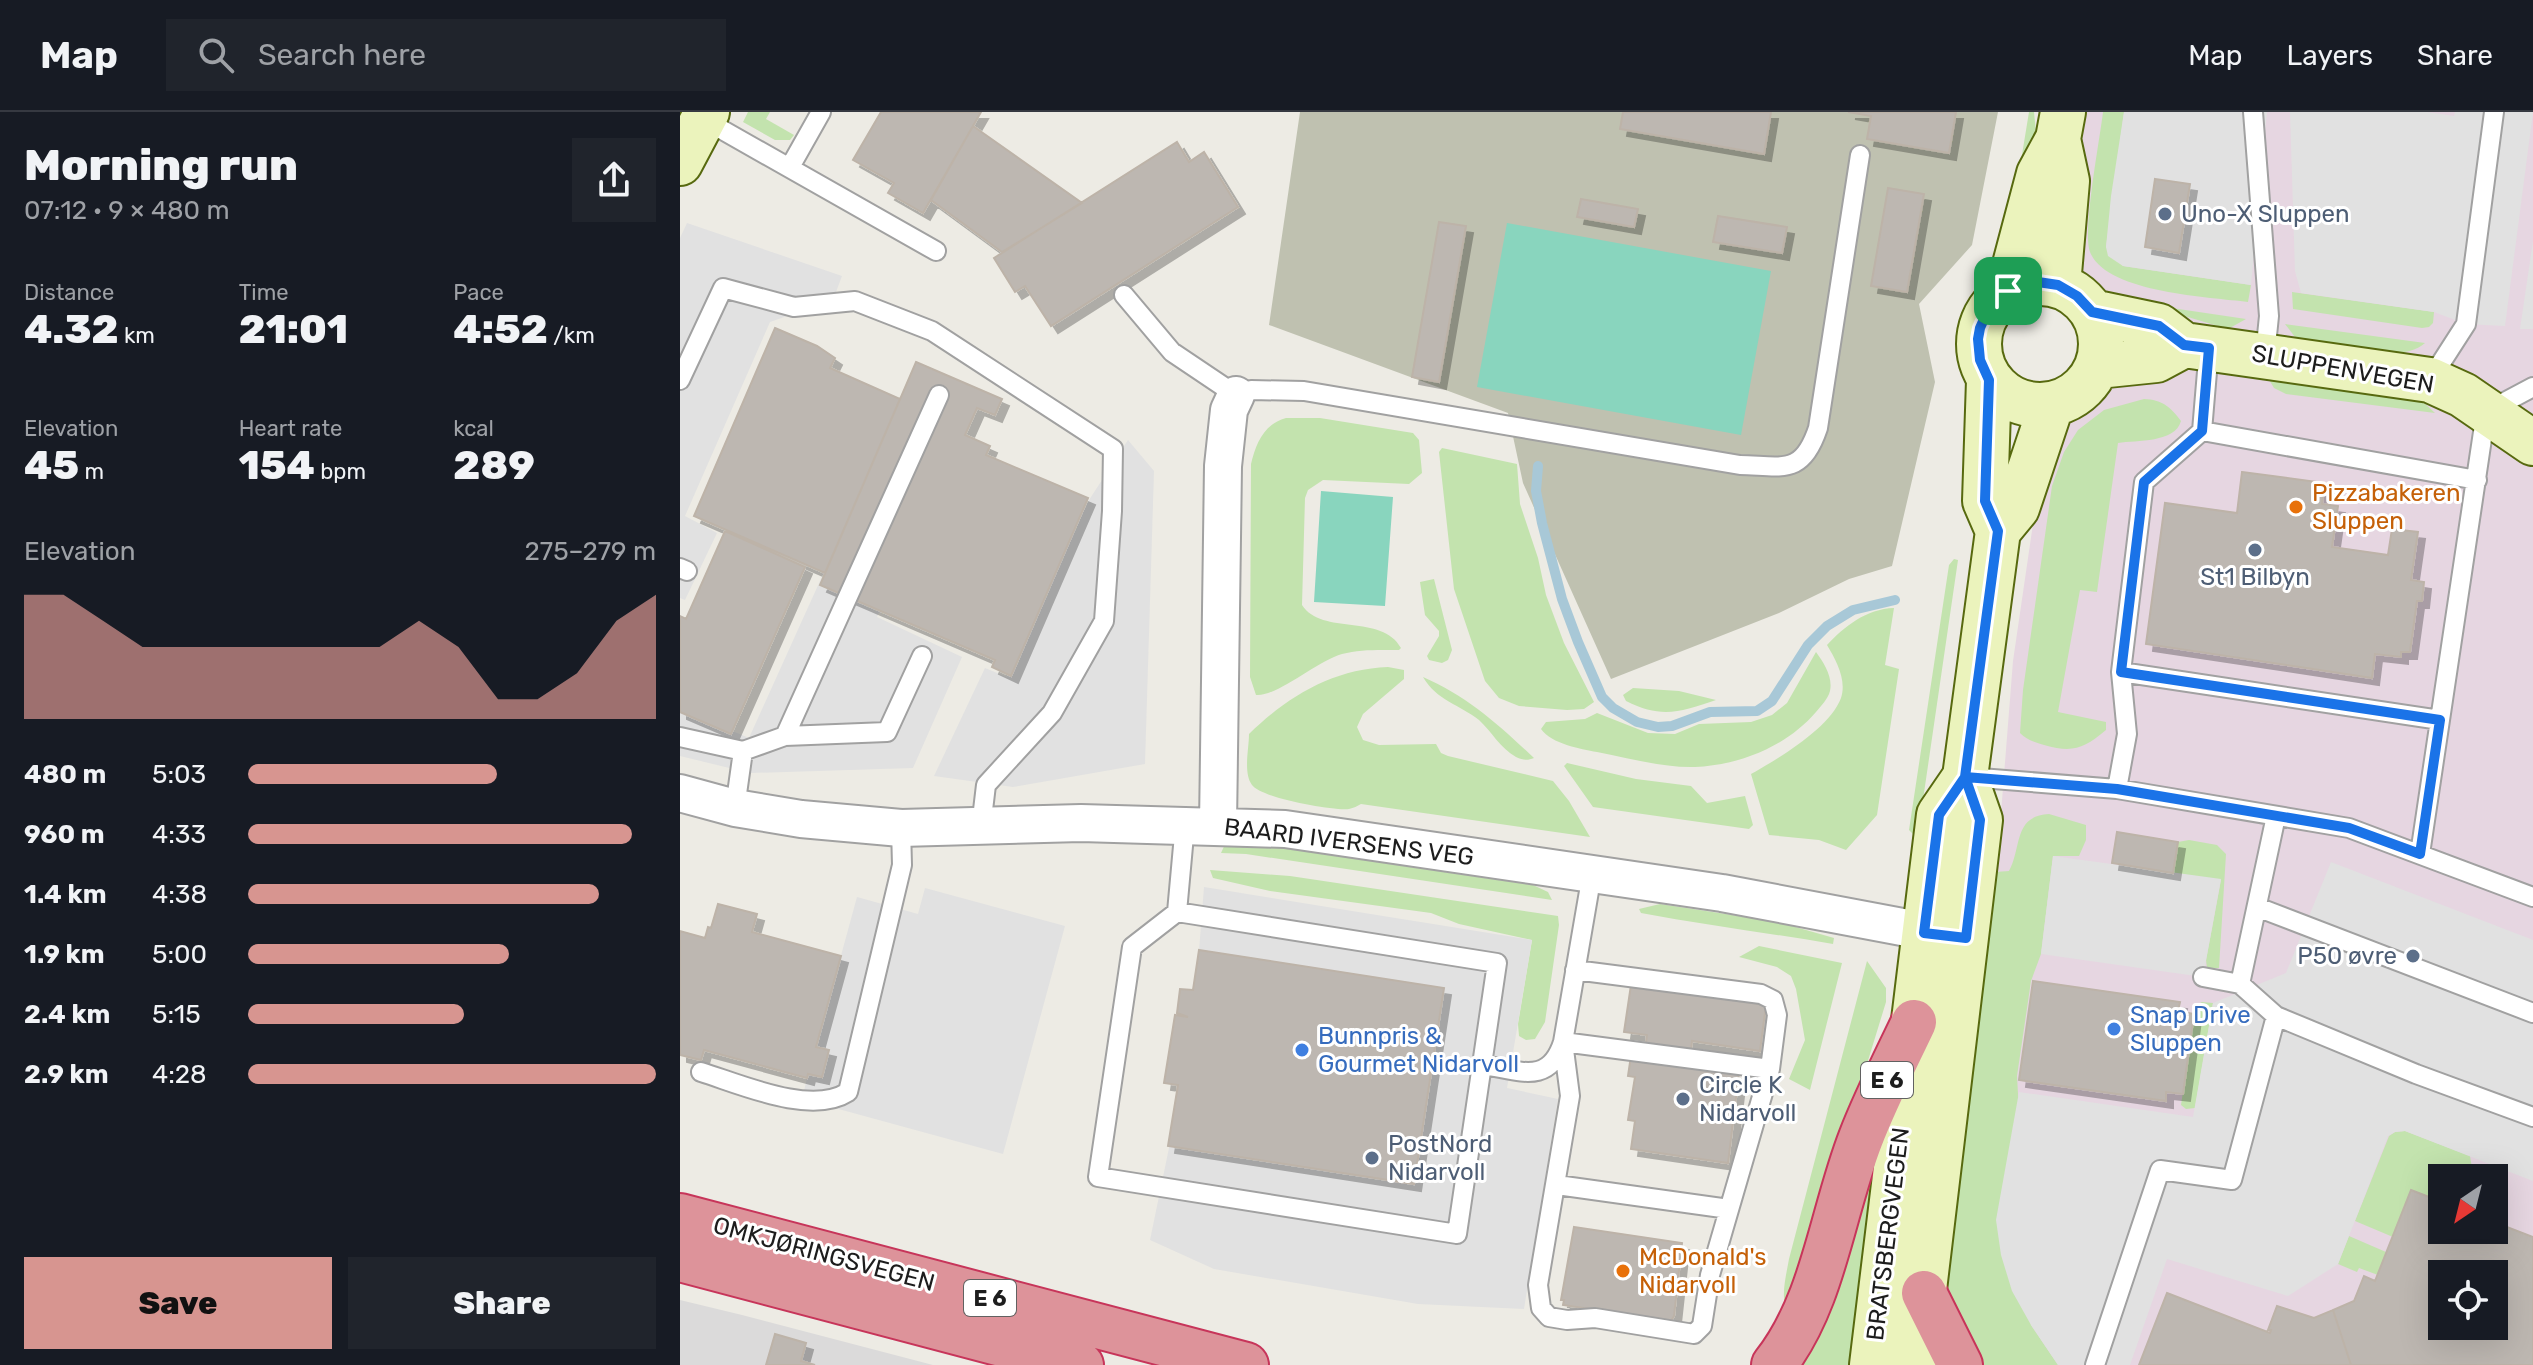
<!DOCTYPE html>
<html lang="en">
<head>
<meta charset="utf-8">
<style>
  body { margin:0; font-family:Rubik,sans-serif; background:#20242c; color:#f1f3f6; height:100vh; display:flex; flex-direction:column; font-size:30px; white-space:nowrap }
  * { box-sizing:border-box; margin:0 }
  p { font-size:26px; color:#9ea1a6 }
  .icon { flex:none; width:44px; height:44px; fill:none; stroke:currentColor; stroke-width:2; stroke-linecap:round; stroke-linejoin:round }
  .map { position:relative; flex:1; overflow:hidden }
  .panel { display:flex; flex-direction:column; background:#171b24; width:680px }
  .panel>* { flex:none }
  .needle { width:52px; rotate:215deg }
  .fabs { position:absolute; left:1748px; top:1052px; display:grid; gap:16px }
  .fabs a { display:grid; place-items:center; width:80px; height:80px; border-radius:0px; background:#171b24; box-shadow:0 8px 32px #0002; font-size:40px }
  .pin { position:absolute; display:grid; place-items:center; width:68px; height:68px; color:#fff; margin:-34px; border-radius:16px; box-shadow:0 4px 12px #0006 }
  .round { display:grid; place-items:center; flex:none; width:84px; height:84px; border-radius:0px; background:#20242c }
  .overview { display:flex; align-items:center; justify-content:space-between; height:136px; padding:0 24px }
  h1 { font-size:44px; font-weight:800; line-height:60px }
  .figures { display:grid; grid-template-columns:repeat(3,1fr); gap:12px; height:136px; padding:8px 24px }
  .figures div { display:grid; align-content:center }
  .figures b { font-size:40px; font-weight:800 }
  .figures small { font-size:22px; font-weight:400 }
  .figures p { font-size:22px }
  .chart { height:224px; padding:16px 24px }
  .chart p { display:flex; justify-content:space-between }
  .chart svg { width:100%; height:144px; margin-top:8px; fill:#d79590; opacity:.7 }
  .cta { display:flex; gap:16px; margin-top:auto; padding:16px 24px }
  .cta a { flex:1; height:92px; border-radius:0px; background:#d79590; color:#111; font-size:32px; font-weight:800; line-height:92px; text-align:center }
  .cta a+a { background:#20242c; color:#f1f3f6 }
  ul { padding:0 24px; list-style:none; font-size:26px }
  li { display:grid; grid-template-columns:128px 96px 1fr; align-items:center; height:60px }
  li i { height:20px; border-radius:10px; background:#d79590 }
  header { display:flex; align-items:center; gap:48px; box-sizing:border-box; height:112px; padding:0 40px; background:#171b24; border-bottom:2px solid #363941 }
  header strong { font-size:38px }
  nav { display:flex; gap:44px; margin-inline-start:auto; font-size:28px }
  .search { width:560px; height:72px; background:#20242c; display:flex; align-items:center; gap:20px; box-sizing:border-box; padding:0 28px; border-radius:0px; color:#9ea1a6; font-size:30px }
  main { display:flex; flex:1; min-height:0 }
  .map>svg:first-child { display:block }
  .residential { fill:#dbdada }
  .industrial { fill:#e6d6e1; fill-rule:evenodd }
  .construction { fill:#bfc1b0 }
  .grass { fill:#c3e3ae }
  .pitch { fill:#89d5be }
  .parking { fill:#e1e1e1 }
  .lines { fill:none; stroke-linecap:round; stroke-linejoin:round }
  .stream { stroke:#a8c8d7; stroke-width:10 }
  .building { fill:#bdb7b1; stroke:#bdb3a8; stroke-width:2; fill-rule:evenodd; filter:url(#shadow) }
  .lane-casing { stroke:#a1a1a1; stroke-width:22 }
  .street-casing { stroke:#a1a1a1; stroke-width:40 }
  .secondary-casing { stroke:#57690f; stroke-width:48 }
  .highway-casing { stroke:#c7355a; stroke-width:48 }
  .lane { stroke:#fff; stroke-width:18 }
  .street { stroke:#fff; stroke-width:36 }
  .secondary { stroke:#ebf3bc; stroke-width:44 }
  .highway { stroke:#dd939a; stroke-width:44 }
  .route-casing { stroke:#fff; stroke-width:16 }
  .route { stroke:#1a73e8; stroke-width:10 }
  .service-dot { fill:#5c6f8a; stroke:#fff; stroke-width:3 }
  .food-dot { fill:#e8710a; stroke:#fff; stroke-width:3 }
  .shop-dot { fill:#3f7fe0; stroke:#fff; stroke-width:3 }
  .labels { text-anchor:middle; stroke-width:6; stroke-linejoin:round; paint-order:stroke }
  .shield { fill:#fff; stroke:#616161; stroke-width:2 }
  .shield-label { font-size:22px; font-weight:bold; fill:#1d1d1d }
  .service-label { font-size:24px; fill:#4e5e75; stroke:#fff; text-anchor:start }
  .street-label { font-size:24px; fill:#1d1d1d; stroke:#fff }
  .food-label { font-size:24px; fill:#c56008; stroke:#fff; text-anchor:start }
  .shop-label { font-size:24px; fill:#366cbe; stroke:#fff; text-anchor:start }
</style>
</head>
<body>
<header>
<strong>Map</strong>
<div class="search"><svg class="icon" aria-label="search" viewBox="0 0 24 24"><circle cx="10" cy="10" r="6"/><path d="M15 15l6 6"/></svg>Search here</div>
<nav><a>Map</a><a>Layers</a><a>Share</a></nav>
</header>
<main>
<section class="panel">
<div class="overview"><div><h1>Morning run</h1><p>07:12 · 9 × 480 m</p></div><a class="round"><svg class="icon" aria-label="share" viewBox="0 0 24 24"><path d="M12 15V3M7 8l5-5 5 5M5 13v7h14v-7"/></svg></a></div>
<div class="figures">
<div><p>Distance</p><b>4.32<small> km</small></b></div>
<div><p>Time</p><b>21:01</b></div>
<div><p>Pace</p><b>4:52<small> /km</small></b></div>
</div>
<div class="figures">
<div><p>Elevation</p><b>45<small> m</small></b></div>
<div><p>Heart rate</p><b>154<small> bpm</small></b></div>
<div><p>kcal</p><b>289</b></div>
</div>
<div class="chart"><p><span>Elevation</span>275–279 m</p>
<svg viewBox="0 0 160 44" preserveAspectRatio="none"><path d="M0 44V6L10 6L20 14L30 22L40 22L50 22L60 22L70 22L80 22L90 22L100 14L110 22L120 38L130 38L140 30L150 14L160 6V44z"/></svg>
</div>
<ul>
<li><b>480 m</b>5:03<i style="width:61%"></i></li>
<li><b>960 m</b>4:33<i style="width:94%"></i></li>
<li><b>1.4 km</b>4:38<i style="width:86%"></i></li>
<li><b>1.9 km</b>5:00<i style="width:64%"></i></li>
<li><b>2.4 km</b>5:15<i style="width:53%"></i></li>
<li><b>2.9 km</b>4:28<i style="width:100%"></i></li>
</ul>
<div class="cta"><a>Save</a><a>Share</a></div>
</section>
<div class="map">
<svg width="1853" height="1253" viewBox="0 0 1853 1253">
  <defs>
    <filter id="shadow"><feDropShadow dx="7" dy="7" stdDeviation="0" flood-color="#0004"/></filter>
  </defs>
  <rect width="100%" height="100%" fill="#edebe4"/>
  <path class="residential" d="M0,1188L62,1203L253,1253H0Z"/>
  <path class="industrial" d="M1402,0H1853V1253H1300L1265,1171L1320,714L1333,549L1360,364L1375,327L1439,233L1440,217L1401,159ZM1762,1066H1814V1118H1762ZM1762,1162H1814V1214H1762Z"/>
  <path class="construction" d="M620,0H1318L1292,133L1239,192L1255,270L1212,454L1169,467L1099,501L931,567L843,371L828,301L589,213Z"/>
  <path class="grass" d="M68,0H90L86,7L114,23L110,28H95L63,10Z
    M1349,0H1354L1357,31L1338,67Z
    M1423,0H1444L1426,135L1443,154L1571,173L1568,190C1530,185 1426,181 1410,140C1402,121 1420,26 1423,0Z
    M1612,180L1754,200L1753,211L1749,215L1742,216L1613,197Z
    M1485,195L1566,207L1548,217L1491,200Z
    M1605,212L1745,231C1722,253 1653,233 1623,229L1615,225Z
    M1588,266L1741,288L1755,301L1606,282L1594,276Z
    M1464,287C1482,288 1490,294 1501,309C1495,331 1457,328 1438,331L1417,480L1400,478L1378,600L1426,610V618C1403,637 1393,641 1364,633C1354,630 1347,628 1340,621L1343,578L1372,374L1384,340L1398,318L1424,298Z
    M606,306H640L733,321L739,328L742,361L729,372L643,368L628,378L625,386L622,493C642,524 702,501 721,536L719,538C700,538 680,537 662,542C637,549 597,585 576,583L570,565L571,352C576,331 584,312 606,306Z
    M762,336L837,352L840,392L858,446L866,483L884,531L914,590L904,597L887,598L839,594L819,586L805,569L774,477L759,340Z
    M1274,447L1278,448L1238,722L1234,723L1229,718L1269,453Z
    M754,467L772,538L768,548L762,551L749,548L747,544L759,524V519L745,503L740,470Z
    M1214,496L1205,553L1219,557L1197,703L1166,738L1139,728L1089,723L1071,662C1098,647 1150,616 1161,586C1167,568 1156,548 1147,533C1165,514 1186,497 1214,496Z
    M1136,540C1144,551 1153,565 1150,579C1148,587 1141,594 1136,600C1107,634 1060,653 1015,655C983,656 949,646 917,640C900,637 872,632 861,617L866,610L905,607L917,601L968,621L995,622L1019,612L1071,610L1092,603L1107,591Z
    M708,555L724,558V567L683,602L677,615L683,628L699,633L756,632L761,641L768,644L873,669L889,689L910,725L681,692C677,694 674,696 669,697C653,699 581,686 572,673C563,661 569,637 569,622C608,584 653,557 708,555Z
    M743,565C787,584 819,613 854,646C847,649 843,648 836,645C820,636 812,620 799,608C780,593 756,588 743,565Z
    M953,576L999,579L1036,588C1000,600 982,607 946,589L943,583Z
    M887,651L956,667L1011,674L1027,691L1065,684L1073,713L1069,717L913,695L884,654Z
    M1369,702L1406,713V728L1399,744H1373L1361,842L1351,869L1337,964L1351,1213L1378,1253H1300L1276,1222L1265,1171L1315,760L1329,759C1342,735 1333,704 1369,702Z
    M547,728L853,773L868,780L872,788L566,742L541,741Z
    M1509,728L1537,733L1546,742L1539,856H1527L1526,848L1541,768L1493,761L1498,730Z
    M530,758L610,764L878,804L879,813L865,910L855,927L846,928L839,924L838,912L852,828L779,812L751,801L590,779L533,766Z
    M980,792L1098,810L1154,826L1153,832C1089,821 1025,813 961,801L959,797Z
    M1079,834L1162,851L1130,978L1109,967L1125,928L1116,877L1111,864L1097,855L1059,845Z
    M1187,849L1206,876V890L1128,1144L1106,1198C1101,1182 1106,1164 1109,1147Z
    M1522,890L1533,891L1515,996L1506,997L1501,993L1516,893Z
    M1725,1019L1790,1044L1792,1056L1787,1066H1762V1076L1756,1087L1731,1078L1713,1125L1675,1109L1709,1024L1715,1020Z
    M1201,1028L1173,1253H1124L1121,1248Z
    M1669,1124L1706,1140L1698,1163L1679,1156L1677,1160L1658,1152Z"/>
  <path class="pitch" d="M827,111L1091,159L1061,323L797,275Z
    M641,379L713,385L705,494L634,490Z"/>
  <path class="parking" d="M1444,0H1587L1571,173L1443,154L1428,144L1426,135L1431,84Z
    M1610,0H1747L1774,4L1775,0H1853L1825,214L1786,212L1754,200L1621,181L1615,159Z
    M7,111L162,164L153,188L90,210L5,404L37,421L5,488L0,486V126Z
    M1853,129V217H1840Z
    M238,252L298,279L197,505L282,545L233,656L70,661L0,644V597L69,626Z
    M448,328L474,359L465,652L333,675L254,664L305,556L327,565L409,388Z
    M1373,744L1541,767L1523,865L1361,842Z
    M1651,750L1853,828V1069L1725,1019L1715,1020L1708,1024L1658,1152L1608,1184L1487,1147L1450,1253H1378L1351,1213L1332,1179L1321,1143L1316,1108L1339,980L1513,1005L1533,891L1606,861Z
    M524,775L852,828L827,976L878,987L844,1197L738,1192L534,1157L470,1128L490,1031L735,1068L763,876L519,839Z
    M245,776L385,814L323,1042L122,987L128,962L142,965L149,939L136,935L177,785L238,802Z"/>
  <g class="lines">
    <path class="stream" d="M858,354L856,379L862,411L882,487L898,530L922,585L933,596L957,610L978,615L992,614L1030,600L1077,599L1092,589L1128,533L1147,514L1173,498L1215,488"/>
  </g>
  <path class="building" d="M201,0H301L243,101L208,81L214,71L173,48Z
    M943,0H1091L1084,42L940,17Z
    M1168,0H1276L1269,41L1187,27L1191,4Z
    M293,14L402,91L322,140L251,88Z
    M497,30L509,50L524,40L558,95L371,214L345,174L335,180L314,146Z
    M1475,67L1510,72L1499,141L1465,135Z
    M1208,76L1244,82L1227,180L1191,174Z
    M901,87L958,97L954,115L897,105Z
    M1038,104L1107,115L1102,141L1033,130Z
    M759,110L786,114L759,270L732,265Z
    M95,216L137,234L155,246L150,256L220,287L145,461L14,404Z
    M236,250L322,287L315,303L297,296L285,323L310,334L306,343L408,386L331,564L312,555L315,548L140,473Z
    M1562,360L1645,371L1642,392L1658,394L1652,435L1708,443L1712,417L1738,420L1731,468L1744,470L1742,489H1737L1730,540H1721V545L1695,542L1692,566L1466,532L1485,391L1557,401Z
    M45,419L125,455L51,622L0,600V504L6,507Z
    M1437,720L1498,730L1493,761L1432,751Z
    M38,792L77,802L72,820L161,844L136,935L149,938L142,965L128,962L127,966L24,938L21,948L0,943V819L25,826L28,815L31,816Z
    M519,838L764,876L734,1072L488,1034L498,973L484,971L495,903L508,905L497,901L500,877L513,878Z
    M1353,869L1500,890L1498,899L1514,902L1503,982L1486,980V989L1339,968Z
    M951,873L1086,893L1080,939L1012,929L1010,946L965,939L967,923L944,920Z
    M952,937L1059,961L1048,1051L951,1037L955,1009L948,1008L955,965L948,964Z
    M1731,1078L1762,1090V1118H1814V1110L1853,1125V1253H1671L1653,1198L1674,1189L1684,1164L1695,1169ZM1762,1162H1814V1214H1762Z
    M894,1115L1002,1131L994,1204L991,1209L883,1193L884,1188H881Z
    M1487,1181L1590,1221L1591,1218H1588L1597,1194L1634,1206L1653,1198L1671,1253H1459Z
    M95,1222L126,1231L121,1249L135,1253H86Z"/>
  <g class="lines">
    <defs>
      <path id="lane" d="M1573,0L1589,204L1585,243
        M23,7L256,139
        M110,55L141,0
        M444,183L492,240L556,283L571,278L624,279L1060,353C1103,354 1122,364 1138,316L1180,43
        M0,268L43,176L114,195L175,189L252,219L433,337L432,399L424,509L372,601L306,673L301,715
        M1750,268L1786,212L1814,0
        M1522,319L1529,236
        M0,456L7,459
        M1441,560L1760,608
        M105,624L259,283
        M0,625L63,639L105,624L207,620L242,544
        M1288,665L1437,677L1669,716L1853,785
        M1437,677L1447,622L1441,560L1464,370L1522,319L1797,368
        M55,696L63,639
        M1740,742L1806,300L1853,275
        M1577,795L1853,901
        M497,800L817,851L777,1122L418,1065L452,835Z
        M497,800L505,712
        M895,858L1081,882L1093,888L1097,903L1090,957L883,930L890,984L858,1173L861,1196L869,1205L887,1208L915,1206L1014,1222L1022,1214L1030,1163L1090,957
        M1523,865L1560,872L1596,704
        M1560,872L1596,904L1736,962L1853,1005
        M803,953C839,958 869,974 883,930L912,762
        M21,960C60,972 131,1004 168,980L222,753L221,716
        M877,1073L1049,1097
        M1415,1253L1480,1058L1552,1068L1596,904"/>
      <path id="street" d="M0,681L55,696L121,707L221,716L401,711L605,717L1042,781L1270,824
        M538,713L543,354L549,298L556,283"/>
      <path id="secondary" d="M1378,27L1387,69L1378,173
        M0,51L27,0
        M1299 232a61 61 0 1 1 122 0a61 61 0 1 1-122 0Z
        M1328,179L1359,62L1378,27L1383,0
        M1412,200L1479,214L1504,233L1750,268L1783,283L1853,331
        M1418,254L1476,248L1504,233
        M1309,268L1305,389L1318,419
        M1192,1253L1259,703L1285,665L1318,419L1337,396L1371,294
        M1235,1253L1300,708L1285,665"/>
      <path id="highway" d="M0,1104L566,1253
        M0,1147L401,1253
        M1244,1181L1280,1253
        M1094,1253C1144,1190 1152,1100 1181,1026C1196,987 1216,948 1234,910"/>
    </defs>
    <use href="#lane" class="lane-casing"/>
    <use href="#street" class="street-casing"/>
    <use href="#secondary" class="secondary-casing"/>
    <use href="#highway" class="highway-casing"/>
    <use href="#lane" class="lane"/>
    <use href="#street" class="street"/>
    <use href="#secondary" class="secondary"/>
    <use href="#highway" class="highway"/>
  </g>
  <g class="lines">
    <defs>
      <path id="route" d="M1328,179L1309,196L1300,216L1298,227L1300,248L1309,268L1305,389L1318,419L1285,665L1259,703L1244,821L1286,826L1300,708L1285,665L1437,677L1669,716L1740,742L1760,608L1441,560L1464,370L1522,319L1529,236L1504,233L1479,214L1412,200L1397,184L1378,173L1358,170L1328,179"/>
    </defs>
    <use href="#route" class="route-casing"/>
    <use href="#route" class="route"/>
  </g>
  <g class="service-dot">
    <circle cx="1485" cy="102" r="8"/>
    <circle cx="1575" cy="438" r="8"/>
    <circle cx="1733" cy="844" r="8"/>
    <circle cx="1003" cy="987" r="8"/>
    <circle cx="692" cy="1046" r="8"/>
  </g>
  <g class="food-dot">
    <circle cx="1616" cy="395" r="8"/>
    <circle cx="943" cy="1159" r="8"/>
  </g>
  <g class="shop-dot">
    <circle cx="1434" cy="917" r="8"/>
    <circle cx="622" cy="938" r="8"/>
  </g>
  <g class="labels">
    <g class="shield">
      <rect x="1181" y="950" width="52" height="36" rx="6"/>
      <rect x="284" y="1168" width="52" height="36" rx="6"/>
    </g>
    <g class="shield-label">
      <text x="1207" y="976">E 6</text>
      <text x="310" y="1194">E 6</text>
    </g>
    <g class="service-label">
      <text x="1501" y="110">Uno-X Sluppen</text>
      <text x="1575" y="473" text-anchor="middle">St1 Bilbyn</text>
      <text x="1717" y="852" text-anchor="end">P50 øvre</text>
      <text x="1019" y="981">Circle K<tspan x="1019" dy="28">Nidarvoll</tspan></text>
      <text x="708" y="1040">PostNord<tspan x="708" dy="28">Nidarvoll</tspan></text>
    </g>
    <g class="street-label">
      <text transform="translate(1663 257) rotate(10)" y="8">SLUPPENVEGEN</text>
      <text transform="translate(669 730) rotate(7)" y="8">BAARD IVERSENS VEG</text>
      <text transform="translate(1208 1122) rotate(-83)" y="8">BRATSBERGVEGEN</text>
      <text transform="translate(144 1142) rotate(15)" y="8">OMKJØRINGSVEGEN</text>
    </g>
    <g class="food-label">
      <text x="1632" y="389">Pizzabakeren<tspan x="1632" dy="28">Sluppen</tspan></text>
      <text x="959" y="1153">McDonald's<tspan x="959" dy="28">Nidarvoll</tspan></text>
    </g>
    <g class="shop-label">
      <text x="1450" y="911">Snap Drive<tspan x="1450" dy="28">Sluppen</tspan></text>
      <text x="638" y="932">Bunnpris &amp;<tspan x="638" dy="28">Gourmet Nidarvoll</tspan></text>
    </g>
  </g>
</svg>
<div class="fabs">
<a><svg class="needle" viewBox="-14 -14 28 28"><path d="M0-13l5 13h-10z" fill="#e53935"/><path d="M0 13l5-13h-10z" fill="#9ea1a6"/></svg></a>
<a><svg class="icon" aria-label="locate" viewBox="0 0 24 24"><circle cx="12" cy="12" r="6"/><path d="M12 2v4M12 18v4M2 12h4M18 12h4"/></svg></a>
</div>
<div class="pin" style="left:1328px;top:179px;background:#1e9e55"><svg class="icon" aria-label="arrive" viewBox="0 0 24 24"><path d="M6 21V4h12l-3 4 3 4H6"/></svg></div>
</div>
</main>
</body>
</html>
